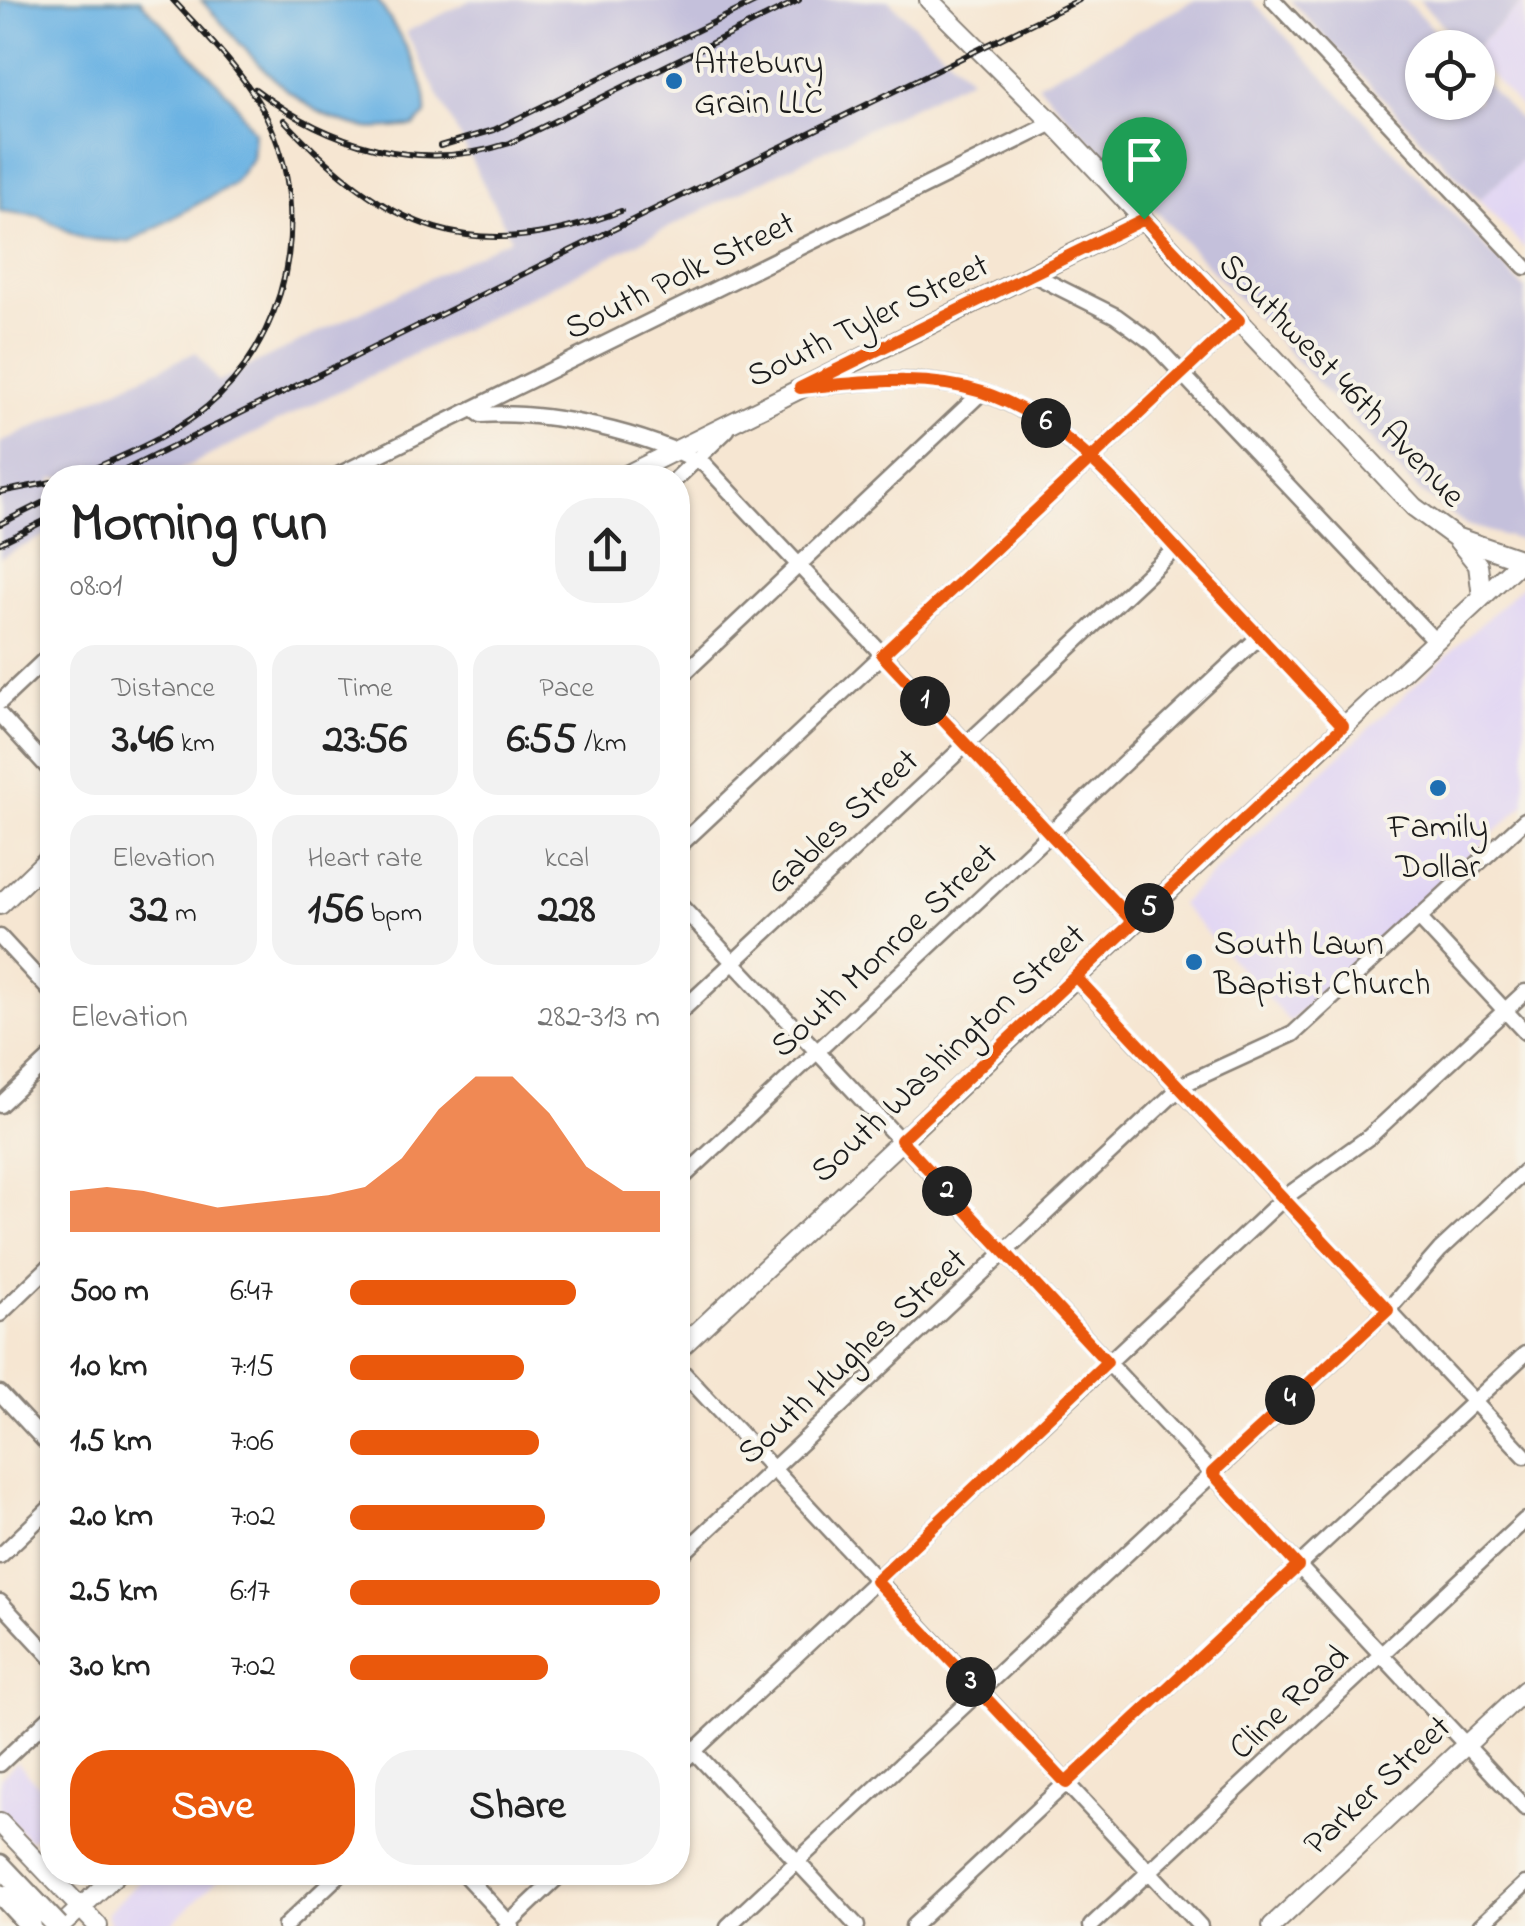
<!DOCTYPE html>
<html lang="en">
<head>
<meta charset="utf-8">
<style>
  body { margin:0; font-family:"Indie Flower",sans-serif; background:#f2f2f2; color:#222; height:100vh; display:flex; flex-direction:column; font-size:38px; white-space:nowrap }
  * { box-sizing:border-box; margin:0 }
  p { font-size:32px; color:#767676 }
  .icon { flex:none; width:55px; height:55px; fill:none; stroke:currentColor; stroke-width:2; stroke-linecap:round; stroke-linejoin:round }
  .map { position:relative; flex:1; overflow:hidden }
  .details { position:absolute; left:40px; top:465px; width:650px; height:1420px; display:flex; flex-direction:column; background:#fff; border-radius:40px; box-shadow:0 2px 8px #0004 }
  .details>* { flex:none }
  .controls { position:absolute; left:1405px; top:30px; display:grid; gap:20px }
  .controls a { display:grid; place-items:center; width:90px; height:90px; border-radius:50%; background:#fff; box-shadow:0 2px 8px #0004; font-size:50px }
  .pin { position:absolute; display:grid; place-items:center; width:85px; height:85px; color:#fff; margin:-102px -42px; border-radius:50% 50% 50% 0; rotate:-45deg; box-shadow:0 0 10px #0007 }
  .pin .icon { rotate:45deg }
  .km { position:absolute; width:50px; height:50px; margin:-25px; border-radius:50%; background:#222; color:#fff; font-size:28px; line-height:50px; text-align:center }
  .round { display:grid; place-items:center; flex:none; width:105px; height:105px; border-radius:40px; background:#f2f2f2 }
  .headline { display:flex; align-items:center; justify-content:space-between; height:170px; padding:0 30px }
  h1 { font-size:55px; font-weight:700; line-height:75px }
  .figures { display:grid; grid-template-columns:repeat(3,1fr); gap:15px; height:170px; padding:10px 30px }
  .figures div { display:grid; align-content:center; border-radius:25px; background:#f2f2f2; text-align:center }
  .figures b { font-size:42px; font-weight:700 }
  .figures small { font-size:28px; font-weight:400 }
  .figures p { font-size:28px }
  .chart { height:280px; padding:20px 30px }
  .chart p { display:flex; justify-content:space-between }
  .chart svg { width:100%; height:180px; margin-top:10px; fill:#ea580c; opacity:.7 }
  .action { display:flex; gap:20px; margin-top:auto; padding:20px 30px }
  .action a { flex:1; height:115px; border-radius:40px; background:#ea580c; color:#fff; font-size:40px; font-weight:700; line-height:115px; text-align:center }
  .action a+a { background:#f2f2f2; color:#222 }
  ul { padding:0 30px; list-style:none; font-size:32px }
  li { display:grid; grid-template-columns:160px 120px 1fr; align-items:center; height:75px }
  li i { height:25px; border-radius:12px; background:#ea580c }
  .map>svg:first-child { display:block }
  .built { fill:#e0d4f4 }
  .industrial { fill:#c4c0db }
  .water { fill:#6cb3e3; stroke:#446880; stroke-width:2.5 }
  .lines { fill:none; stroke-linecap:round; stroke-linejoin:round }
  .minor-casing { stroke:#898177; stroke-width:19 }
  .major-casing { stroke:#898177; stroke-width:22 }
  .highway-casing { stroke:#898177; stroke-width:25 }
  .minor { stroke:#fff; stroke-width:14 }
  .major { stroke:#fff; stroke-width:18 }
  .highway { stroke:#fff; stroke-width:20 }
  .rail-casing { stroke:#1c1c1c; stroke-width:6 }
  .rail { stroke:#f7f3e8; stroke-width:2.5; stroke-dasharray:8; stroke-linecap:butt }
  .highway-bridge-casing { stroke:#898177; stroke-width:25; stroke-linecap:butt }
  .highway-bridge { stroke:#fff; stroke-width:20 }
  .route-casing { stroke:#fff; stroke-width:20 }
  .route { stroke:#ea580c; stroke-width:12 }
  .poi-dot { fill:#1f6fb2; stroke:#f7f3e8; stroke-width:4 }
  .labels { text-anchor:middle; stroke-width:8; stroke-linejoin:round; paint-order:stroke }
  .poi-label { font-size:35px; fill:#1c1c1c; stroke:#f7f3e8; text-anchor:start }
  .street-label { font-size:35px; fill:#1c1c1c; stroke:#f7f3e8 }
</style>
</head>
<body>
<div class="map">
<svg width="1525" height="1926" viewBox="0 0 1525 1926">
  <rect width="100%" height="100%" fill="#f7f3e8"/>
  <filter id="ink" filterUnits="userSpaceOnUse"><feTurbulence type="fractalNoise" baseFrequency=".01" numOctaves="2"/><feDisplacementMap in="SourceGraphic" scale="20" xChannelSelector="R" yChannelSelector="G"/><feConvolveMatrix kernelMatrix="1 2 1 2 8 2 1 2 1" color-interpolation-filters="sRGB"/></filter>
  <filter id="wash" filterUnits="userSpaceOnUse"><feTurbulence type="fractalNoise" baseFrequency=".0048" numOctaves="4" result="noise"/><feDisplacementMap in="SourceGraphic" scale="40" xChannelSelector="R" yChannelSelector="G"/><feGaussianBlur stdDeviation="2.25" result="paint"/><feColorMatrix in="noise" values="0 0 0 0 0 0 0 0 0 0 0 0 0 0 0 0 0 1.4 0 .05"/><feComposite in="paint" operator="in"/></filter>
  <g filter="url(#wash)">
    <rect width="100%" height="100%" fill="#f6e6d2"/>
    <path class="built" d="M1525,0V112L1478,61L1476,48Z
      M1525,156V249L1479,200Z
      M1525,583V804L1290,1022L1180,904Z
      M17,1762L52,1800V1819L30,1841L0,1809V1778Z
      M148,1873V1872L225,1873L169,1926H111L107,1913Z"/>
    <path class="industrial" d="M471,0H888L970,78L166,477L52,478V532L0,558V443L196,352L218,382L511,238L406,32Z
      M1195,0H1251L1525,289V534L1519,540L1467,525L1420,492L1037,84Z
      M1290,0H1405L1451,47L1422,48V102H1478V75L1525,125V156L1479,200Z
      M1419,0H1525L1476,47L1465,48Z"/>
    <path class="water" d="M0,0H140L231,97L254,132L252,159L233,184L130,242L84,239L39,216L0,211Z
      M201,0H378C398,34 429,75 426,115L414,126C399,127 382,130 367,128C295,118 247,49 201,0Z"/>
  </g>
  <g filter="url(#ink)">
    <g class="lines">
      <defs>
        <path id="minor" d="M1273,0L1525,267
          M1032,274L1116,316L1153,343L1435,641
          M811,387C869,382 927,373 984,393C1070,423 1126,495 1187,559C1239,615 1291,670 1343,725
          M473,409L481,415C548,410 647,433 705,465L1133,922
          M332,478L1053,123
          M677,478L727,430
          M678,679L982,392
          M0,702L52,653
          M0,715L52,772
          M678,847L1239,320
          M678,903L1525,1808
          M1419,918L1525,1032
          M0,937L52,993
          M1075,977L1525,1456
          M678,1014L1176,548
          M0,1105L52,1056
          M678,1182L1260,636
          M0,1314L52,1264
          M678,1367L1200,1926
          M0,1393L52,1449
          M0,1556L52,1506
          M678,1558L1184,1084L1293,1034L1525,820
          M0,1602L52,1658
          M678,1734L857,1926
          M0,1764L52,1715
          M678,1766L1284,1198L1369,1137L1525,992
          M462,1872L512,1926
          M285,1926L342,1872
          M506,1926L563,1872
          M728,1926L1388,1310L1440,1250L1525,1171
          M913,1926L1525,1354
          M1091,1926L1525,1520
          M1480,1926L1525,1884"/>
        <path id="major" d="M929,0L1053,123L1414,507L1455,537L1525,561
          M620,478L1143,219
          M1456,538L1478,565L1482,597
          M0,905L52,855
          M678,1350L1525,557
          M0,1823L98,1926
          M61,1926L119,1872
          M1272,1926L1525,1690"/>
        <path id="highway" d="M0,1865L18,1884"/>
      </defs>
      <use href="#minor" class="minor-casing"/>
      <use href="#major" class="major-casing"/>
      <use href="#highway" class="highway-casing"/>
      <use href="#minor" class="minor"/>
      <use href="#major" class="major"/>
      <use href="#highway" class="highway"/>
      <defs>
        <path id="rail" d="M255,89C330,146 419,173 510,143L799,0
          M284,120C388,231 472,267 621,211
          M440,146L494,130L759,0
          M72,478C123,455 178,436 219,396C296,320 314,193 257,100C235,63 202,32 173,0
          M109,478L1079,0
          M0,492L52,482
          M0,524L52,498
          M0,543L52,517"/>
      </defs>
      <use href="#rail" class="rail-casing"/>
      <use href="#rail" class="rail"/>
      <defs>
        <path id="highway-bridge" d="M18,1884L58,1926
          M3,1896L31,1926"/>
      </defs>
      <use href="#highway-bridge" class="highway-bridge-casing"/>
      <use href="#highway-bridge" class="highway-bridge"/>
    </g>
  </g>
  <g class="lines" filter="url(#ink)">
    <defs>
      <path id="route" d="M1144,219L1239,320C1120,432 1001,544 882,655L1133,922L901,1140L1107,1362L876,1581L1066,1783L1298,1566L1212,1473L1388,1310L1076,977L1343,726C1291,670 1239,614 1186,559C1126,495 1069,421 982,392C922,373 861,383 800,388L1144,219"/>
    </defs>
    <use href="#route" class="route-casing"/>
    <use href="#route" class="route"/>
  </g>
  <g class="poi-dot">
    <circle cx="674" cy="81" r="10"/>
    <circle cx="1438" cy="788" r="10"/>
    <circle cx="1194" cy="962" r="10"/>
  </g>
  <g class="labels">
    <g class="poi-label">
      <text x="694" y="73">Attebury<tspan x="694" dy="40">Grain LLC</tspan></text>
      <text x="1438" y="837" text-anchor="middle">Family<tspan x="1438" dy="40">Dollar</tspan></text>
      <text x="1214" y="954">South Lawn<tspan x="1214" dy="40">Baptist Church</tspan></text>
    </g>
    <g class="street-label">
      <text transform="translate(679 274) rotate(-26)" y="12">South Polk Street</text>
      <text transform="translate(867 319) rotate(-26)" y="12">South Tyler Street</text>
      <text transform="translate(1343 379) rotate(46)" y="12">Southwest 46th Avenue</text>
      <text transform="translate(841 820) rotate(-43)" y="12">Gables Street</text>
      <text transform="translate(883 949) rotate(-43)" y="12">South Monroe Street</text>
      <text transform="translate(947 1052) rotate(-43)" y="12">South Washington Street</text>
      <text transform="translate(851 1355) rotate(-43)" y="12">South Hughes Street</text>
      <text transform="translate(1288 1701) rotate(-43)" y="12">Cline Road</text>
      <text transform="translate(1376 1784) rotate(-43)" y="12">Parker Street</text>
    </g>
  </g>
</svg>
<div class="controls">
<a><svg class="icon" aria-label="locate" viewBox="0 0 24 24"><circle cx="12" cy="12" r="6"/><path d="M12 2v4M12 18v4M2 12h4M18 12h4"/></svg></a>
</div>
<div class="pin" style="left:1144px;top:219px;background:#1e9e55"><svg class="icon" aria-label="arrive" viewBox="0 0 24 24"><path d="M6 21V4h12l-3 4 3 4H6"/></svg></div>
<b class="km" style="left:925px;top:701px">1</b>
<b class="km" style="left:947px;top:1191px">2</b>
<b class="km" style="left:971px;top:1682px">3</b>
<b class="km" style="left:1290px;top:1400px">4</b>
<b class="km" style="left:1149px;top:908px">5</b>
<b class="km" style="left:1046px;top:423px">6</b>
<section class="details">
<div class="headline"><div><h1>Morning run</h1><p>08:01</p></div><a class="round"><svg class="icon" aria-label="share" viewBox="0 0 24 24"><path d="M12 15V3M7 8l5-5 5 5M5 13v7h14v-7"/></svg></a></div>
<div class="figures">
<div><p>Distance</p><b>3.46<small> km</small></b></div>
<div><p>Time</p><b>23:56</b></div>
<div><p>Pace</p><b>6:55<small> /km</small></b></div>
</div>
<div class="figures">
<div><p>Elevation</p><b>32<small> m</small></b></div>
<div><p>Heart rate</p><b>156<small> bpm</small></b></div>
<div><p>kcal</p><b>228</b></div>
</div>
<div class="chart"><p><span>Elevation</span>282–313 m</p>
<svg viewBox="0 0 160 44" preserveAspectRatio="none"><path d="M0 44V34L10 33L20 34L30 36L40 38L50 37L60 36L70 35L80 33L90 26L100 14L110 6L120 6L130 15L140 28L150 34L160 34V44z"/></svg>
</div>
<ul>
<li><b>500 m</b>6:47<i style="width:73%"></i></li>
<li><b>1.0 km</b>7:15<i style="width:56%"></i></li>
<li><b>1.5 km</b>7:06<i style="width:61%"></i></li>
<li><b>2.0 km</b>7:02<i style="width:63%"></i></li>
<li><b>2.5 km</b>6:17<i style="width:100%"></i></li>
<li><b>3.0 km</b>7:02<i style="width:64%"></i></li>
</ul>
<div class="action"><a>Save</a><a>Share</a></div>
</section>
</div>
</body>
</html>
